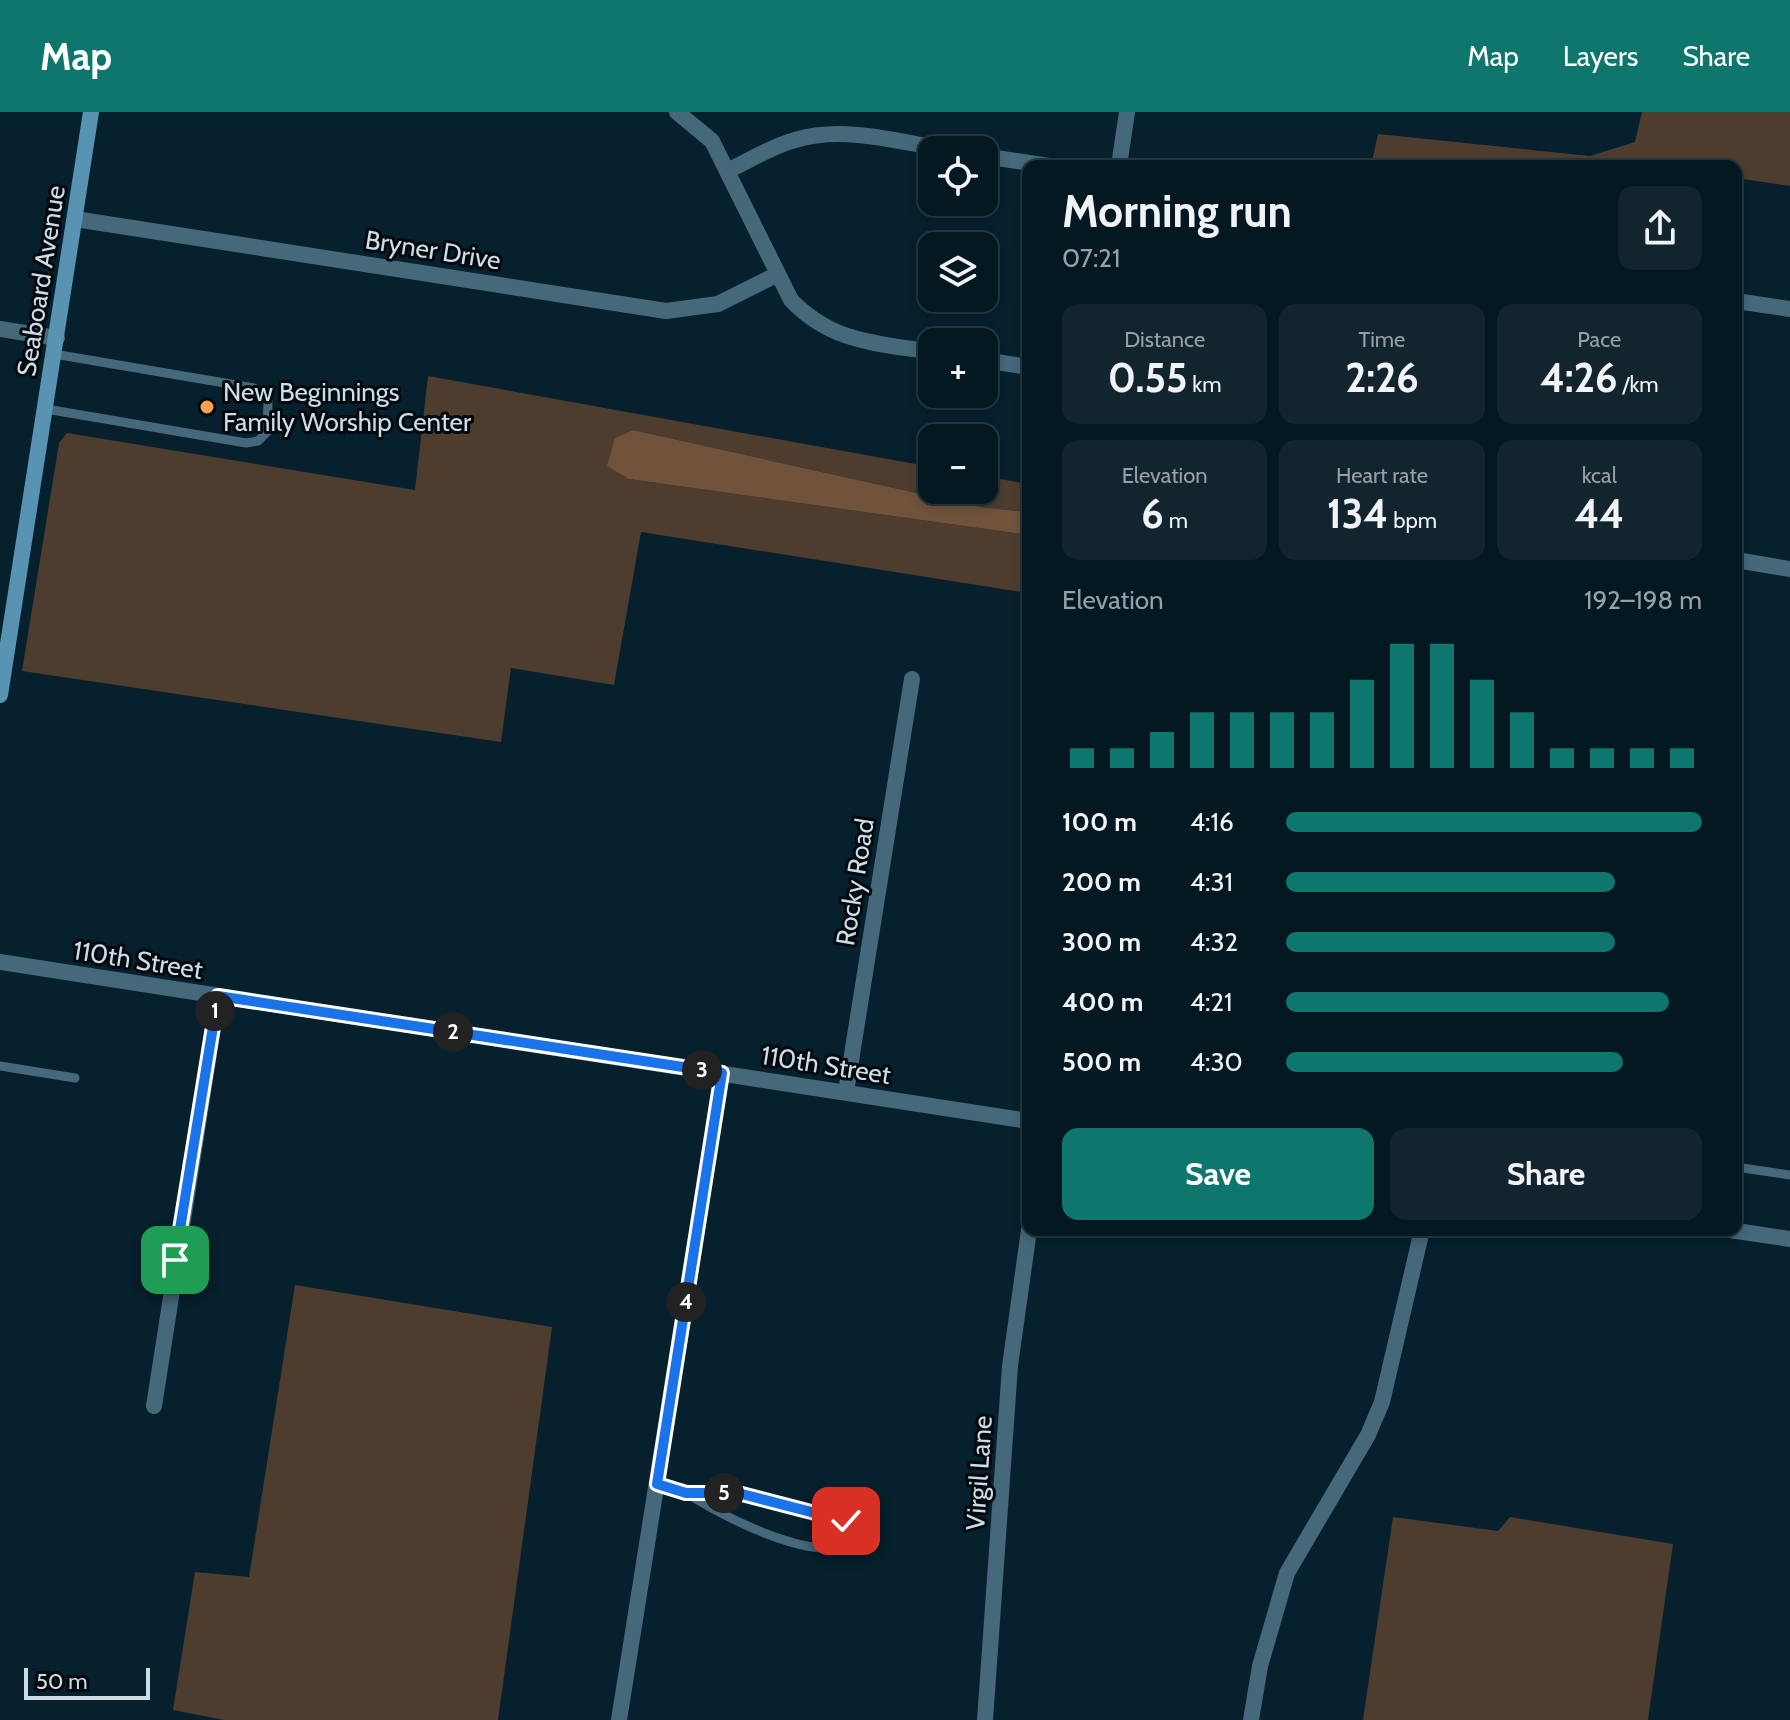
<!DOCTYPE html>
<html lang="en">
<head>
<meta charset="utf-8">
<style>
  body { margin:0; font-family:Cabin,sans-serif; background:#12252f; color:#f1f3f6; height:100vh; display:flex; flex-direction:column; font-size:30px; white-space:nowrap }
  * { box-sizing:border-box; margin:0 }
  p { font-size:26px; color:#97a0a5 }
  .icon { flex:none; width:44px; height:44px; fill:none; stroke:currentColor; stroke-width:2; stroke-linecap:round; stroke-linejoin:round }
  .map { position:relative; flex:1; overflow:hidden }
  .drawer { position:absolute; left:1022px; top:48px; width:720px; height:1076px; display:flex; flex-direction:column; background:#041822; border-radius:16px; box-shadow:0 4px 12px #0003,0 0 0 2px #253740 }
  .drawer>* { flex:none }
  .tools { position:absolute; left:918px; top:24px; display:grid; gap:16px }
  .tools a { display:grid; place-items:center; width:80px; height:80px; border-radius:16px; background:#041822; box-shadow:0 4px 12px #0003,0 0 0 2px #253740; font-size:40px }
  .scale { position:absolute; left:24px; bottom:20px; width:126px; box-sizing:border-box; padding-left:8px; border:4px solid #cedde5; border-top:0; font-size:22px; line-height:28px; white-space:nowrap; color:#cedde5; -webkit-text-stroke:6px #02090e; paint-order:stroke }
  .pin { position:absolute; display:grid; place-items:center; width:68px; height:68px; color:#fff; margin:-34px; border-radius:16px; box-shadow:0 4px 12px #0006 }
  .km { position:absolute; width:40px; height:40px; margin:-20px; border-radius:50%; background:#222; color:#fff; font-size:22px; line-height:40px; text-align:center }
  .round { display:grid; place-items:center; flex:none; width:84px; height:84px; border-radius:16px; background:#12252f }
  .overview { display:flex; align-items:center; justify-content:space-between; height:136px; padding:0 40px }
  h1 { font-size:44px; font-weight:800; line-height:60px }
  .metrics { display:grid; grid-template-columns:repeat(3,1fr); gap:12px; height:136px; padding:8px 40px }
  .metrics div { display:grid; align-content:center; border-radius:16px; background:#12252f; text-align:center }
  .metrics b { font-size:40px; font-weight:800 }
  .metrics small { font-size:22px; font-weight:400 }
  .metrics p { font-size:22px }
  .chart { height:224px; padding:16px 40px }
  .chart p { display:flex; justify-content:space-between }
  .chart svg { width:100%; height:144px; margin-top:8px; stroke:#0f766e; stroke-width:6 }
  .button { display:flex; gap:16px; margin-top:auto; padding:16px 40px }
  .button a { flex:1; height:92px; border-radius:16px; background:#0f766e; color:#fff; font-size:32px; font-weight:800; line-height:92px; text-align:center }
  .button a+a { background:#12252f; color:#f1f3f6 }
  ul { padding:0 40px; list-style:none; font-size:26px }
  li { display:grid; grid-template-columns:128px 96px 1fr; align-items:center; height:60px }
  li i { height:20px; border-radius:10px; background:#0f766e }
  header { display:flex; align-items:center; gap:48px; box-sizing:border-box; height:112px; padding:0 40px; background:#0f766e; color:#fff }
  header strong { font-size:38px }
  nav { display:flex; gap:44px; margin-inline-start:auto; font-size:28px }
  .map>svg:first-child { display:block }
  .green { fill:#4e3c2f }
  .water { fill:#71533c }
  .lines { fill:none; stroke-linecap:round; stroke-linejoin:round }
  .lane { stroke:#45687b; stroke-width:9 }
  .street { stroke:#45687b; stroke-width:16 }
  .secondary { stroke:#5893b2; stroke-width:16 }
  .route-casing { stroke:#fff; stroke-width:16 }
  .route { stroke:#1a73e8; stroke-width:10 }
  .poi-dot { fill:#fb9e50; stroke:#02090e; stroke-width:3 }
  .labels { text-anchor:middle; stroke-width:6; stroke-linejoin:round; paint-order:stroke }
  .street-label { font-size:26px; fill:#cedde5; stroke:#02090e }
  .poi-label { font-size:26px; fill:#cedde5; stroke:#02090e; text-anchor:start }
</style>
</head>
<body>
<header>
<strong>Map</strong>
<nav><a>Map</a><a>Layers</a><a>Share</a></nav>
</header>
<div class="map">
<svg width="1790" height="1608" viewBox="0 0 1790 1608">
  <rect width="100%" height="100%" fill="#06202d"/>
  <path class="green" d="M1642,0H1790V74L1736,66V54H1371L1378,22L1590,44L1635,30Z
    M428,264L932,355V378H984V364L1028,372V400L980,395L633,318L615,326L629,367L1028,423V481L641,420L614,573L511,556L501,630L22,559L59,331L67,321L415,378Z
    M295,1173L552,1215L498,1608H224L173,1598L195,1460L249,1465Z
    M1393,1405L1498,1419L1510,1405L1673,1432L1648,1608H1363Z"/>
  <path class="water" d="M633,318L980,395L1028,400V423L629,367L607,354L615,326Z"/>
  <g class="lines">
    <path class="lane" d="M46,297L246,331L258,329L267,320L268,290L254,276L54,242
      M0,954L75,966
      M1736,1055L1790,1063
      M657,1372C689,1382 706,1378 737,1381C774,1384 811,1398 846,1409L856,1414L853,1432C811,1451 723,1404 686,1381"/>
    <path class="street" d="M677,0L712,29L791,188C832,231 877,231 932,240
      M984,44L1049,54
      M1119,54L1127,0
      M727,59C749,49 772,34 795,28C844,13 899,30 949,38
      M75,107L666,199L718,192L778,162
      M1736,189L1790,197
      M0,217L57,226
      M984,248L1028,255
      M1736,448L1790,457
      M0,850L1028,1009
      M846,980L912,567
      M1730,1118L1790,1127
      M154,1294L218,884
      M619,1608L722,961
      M985,1608L1010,1254L1029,1118
      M1251,1608L1260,1554L1287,1461L1368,1323L1382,1290L1422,1118"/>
    <path class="secondary" d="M0,583L91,0"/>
  </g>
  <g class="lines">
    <defs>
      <path id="route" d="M175,1148L218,884L722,961L657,1372L686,1381H738L846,1409"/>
    </defs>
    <use href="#route" class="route-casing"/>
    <use href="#route" class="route"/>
  </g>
  <circle class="poi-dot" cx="207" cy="295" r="8"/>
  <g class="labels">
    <g class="street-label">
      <text transform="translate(433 138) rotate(9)" y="9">Bryner Drive</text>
      <text transform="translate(41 169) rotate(-81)" y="9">Seaboard Avenue</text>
      <text transform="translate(855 770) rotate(-81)" y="9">Rocky Road</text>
      <text transform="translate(138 848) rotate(9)" y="9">110th Street</text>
      <text transform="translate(826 953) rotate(9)" y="9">110th Street</text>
      <text transform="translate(979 1361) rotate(-86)" y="9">Virgil Lane</text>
    </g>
    <g class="poi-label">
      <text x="223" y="289">New Beginnings<tspan x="223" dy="30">Family Worship Center</tspan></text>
    </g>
  </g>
</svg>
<div class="tools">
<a><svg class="icon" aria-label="locate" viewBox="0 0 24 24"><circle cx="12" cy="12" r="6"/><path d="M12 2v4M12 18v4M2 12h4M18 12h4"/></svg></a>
<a><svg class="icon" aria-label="layers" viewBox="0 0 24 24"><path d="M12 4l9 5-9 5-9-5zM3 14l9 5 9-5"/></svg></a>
<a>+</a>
<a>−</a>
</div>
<div class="scale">50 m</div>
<div class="pin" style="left:175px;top:1148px;background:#1e9e55"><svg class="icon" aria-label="arrive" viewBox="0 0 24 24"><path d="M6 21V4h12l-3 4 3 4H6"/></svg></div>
<div class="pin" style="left:846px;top:1409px;background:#d93025"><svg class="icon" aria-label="check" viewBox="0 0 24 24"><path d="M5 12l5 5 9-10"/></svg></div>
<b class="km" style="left:215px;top:899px">1</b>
<b class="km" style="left:453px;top:920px">2</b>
<b class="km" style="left:702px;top:958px">3</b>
<b class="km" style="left:686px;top:1190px">4</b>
<b class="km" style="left:724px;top:1381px">5</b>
<section class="drawer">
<div class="overview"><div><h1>Morning run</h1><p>07:21</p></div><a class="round"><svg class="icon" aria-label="share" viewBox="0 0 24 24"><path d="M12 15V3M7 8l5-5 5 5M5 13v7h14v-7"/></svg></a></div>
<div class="metrics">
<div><p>Distance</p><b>0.55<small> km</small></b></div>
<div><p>Time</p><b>2:26</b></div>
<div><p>Pace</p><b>4:26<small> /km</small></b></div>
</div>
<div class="metrics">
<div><p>Elevation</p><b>6<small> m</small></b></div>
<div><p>Heart rate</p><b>134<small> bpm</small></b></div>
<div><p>kcal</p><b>44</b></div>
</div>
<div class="chart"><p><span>Elevation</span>192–198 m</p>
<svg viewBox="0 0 160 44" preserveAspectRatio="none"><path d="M5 44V38M15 44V38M25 44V33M35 44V27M45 44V27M55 44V27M65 44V27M75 44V17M85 44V6M95 44V6M105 44V17M115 44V27M125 44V38M135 44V38M145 44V38M155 44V38"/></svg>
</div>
<ul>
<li><b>100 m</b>4:16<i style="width:100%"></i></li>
<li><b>200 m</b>4:31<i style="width:79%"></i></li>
<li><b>300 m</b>4:32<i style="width:79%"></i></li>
<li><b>400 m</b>4:21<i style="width:92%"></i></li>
<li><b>500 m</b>4:30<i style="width:81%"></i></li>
</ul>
<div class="button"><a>Save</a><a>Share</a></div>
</section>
</div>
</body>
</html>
